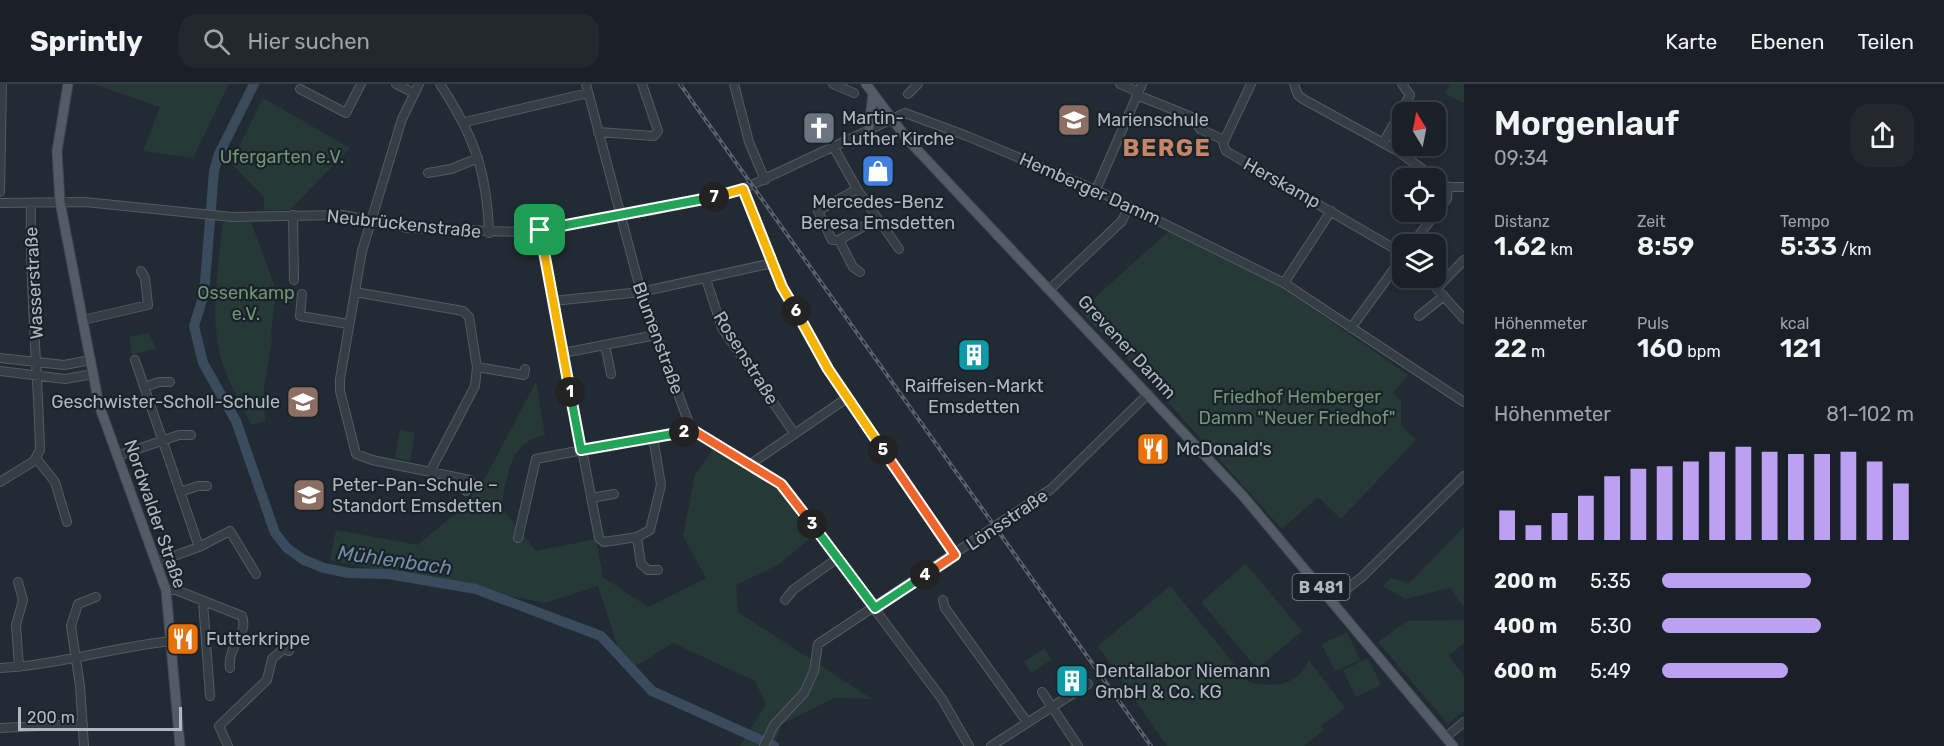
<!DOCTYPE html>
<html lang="de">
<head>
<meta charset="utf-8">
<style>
  body { margin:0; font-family:Rubik,sans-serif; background:#23282f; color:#f1f3f6; height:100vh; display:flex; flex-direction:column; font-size:22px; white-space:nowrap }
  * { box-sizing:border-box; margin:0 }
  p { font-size:20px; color:#9fa3a7 }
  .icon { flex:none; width:33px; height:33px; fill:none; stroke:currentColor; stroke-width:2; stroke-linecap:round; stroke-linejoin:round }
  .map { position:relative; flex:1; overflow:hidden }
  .sheet { display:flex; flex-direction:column; background:#1a2027; width:480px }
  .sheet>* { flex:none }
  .needle { width:39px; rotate:350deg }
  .buttons { position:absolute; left:1392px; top:18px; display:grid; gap:12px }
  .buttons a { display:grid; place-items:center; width:54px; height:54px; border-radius:12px; background:#1a2027; box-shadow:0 3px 9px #0003,0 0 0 2px #383e44; font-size:30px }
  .scale { position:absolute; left:18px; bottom:15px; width:164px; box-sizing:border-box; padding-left:6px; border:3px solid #afb8c1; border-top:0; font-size:16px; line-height:21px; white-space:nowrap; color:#afb8c1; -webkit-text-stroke:4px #1a2229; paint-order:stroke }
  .pin { position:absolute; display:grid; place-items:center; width:51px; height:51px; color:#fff; margin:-26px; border-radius:12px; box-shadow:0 3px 9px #0006 }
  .km { position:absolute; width:30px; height:30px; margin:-15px; border-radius:50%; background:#222; color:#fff; font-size:16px; line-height:30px; text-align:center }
  .round { display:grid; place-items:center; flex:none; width:63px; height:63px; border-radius:18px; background:#23282f }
  .overview { display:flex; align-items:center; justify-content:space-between; height:102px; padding:0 30px }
  h1 { font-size:33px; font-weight:600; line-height:45px }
  .figures { display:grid; grid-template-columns:repeat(3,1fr); gap:9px; height:102px; padding:6px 30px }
  .figures div { display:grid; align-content:center }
  .figures b { font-size:26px; font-weight:600 }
  .figures small { font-size:16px; font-weight:400 }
  .figures p { font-size:16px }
  .chart { height:168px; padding:12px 30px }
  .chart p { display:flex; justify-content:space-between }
  .chart svg { width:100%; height:108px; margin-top:6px; stroke:#bca0f2; stroke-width:6 }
  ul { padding:0 30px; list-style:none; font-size:20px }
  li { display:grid; grid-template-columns:96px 72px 1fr; align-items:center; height:45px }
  li i { height:15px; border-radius:8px; background:#bca0f2 }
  header { display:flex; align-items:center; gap:36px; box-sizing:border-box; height:84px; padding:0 30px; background:#1a2027; border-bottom:2px solid #383e44 }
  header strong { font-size:28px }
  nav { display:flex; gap:33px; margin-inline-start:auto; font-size:21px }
  .search { width:420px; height:54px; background:#23282f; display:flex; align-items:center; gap:15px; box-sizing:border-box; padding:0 21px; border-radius:18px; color:#9fa3a7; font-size:22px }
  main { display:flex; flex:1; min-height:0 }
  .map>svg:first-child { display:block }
  .green { fill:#263937 }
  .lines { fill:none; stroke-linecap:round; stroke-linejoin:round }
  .river { stroke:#394b5c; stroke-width:10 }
  .minor-casing { stroke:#525b62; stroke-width:10 }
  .major-casing { stroke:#3e464e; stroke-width:11 }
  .minor { stroke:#353d45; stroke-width:8 }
  .major { stroke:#535c65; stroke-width:9 }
  .rail-casing { stroke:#57626b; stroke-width:4 }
  .rail { stroke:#1a2229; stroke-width:1.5; stroke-dasharray:4.5; stroke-linecap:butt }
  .split-1-casing { stroke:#fff; stroke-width:12 }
  .split-2-casing { stroke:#fff; stroke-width:12 }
  .split-3-casing { stroke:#fff; stroke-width:12 }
  .split-4-casing { stroke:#fff; stroke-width:12 }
  .split-5-casing { stroke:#fff; stroke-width:12 }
  .split-6-casing { stroke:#fff; stroke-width:12 }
  .split-7-casing { stroke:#fff; stroke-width:12 }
  .split-8-casing { stroke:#fff; stroke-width:12 }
  .split-1 { stroke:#f5b400; stroke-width:8 }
  .split-2 { stroke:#22a559; stroke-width:8 }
  .split-3 { stroke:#f0652b; stroke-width:8 }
  .split-4 { stroke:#22a559; stroke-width:8 }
  .split-5 { stroke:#f0652b; stroke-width:8 }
  .split-6 { stroke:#f5b400; stroke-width:8 }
  .split-7 { stroke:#f5b400; stroke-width:8 }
  .split-8 { stroke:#22a559; stroke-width:8 }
  .labels { text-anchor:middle; stroke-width:4.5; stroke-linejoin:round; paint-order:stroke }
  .shield { fill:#1a2229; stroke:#828b93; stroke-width:1.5 }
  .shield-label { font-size:16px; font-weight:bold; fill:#afb8c1 }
  .poi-label { font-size:18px; fill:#afb8c1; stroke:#1a2229; text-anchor:start }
  .park-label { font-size:18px; fill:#709575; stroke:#1a2229 }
  .street-label { font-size:18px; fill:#afb8c1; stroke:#1a2229 }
  .water-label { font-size:20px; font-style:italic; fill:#728ca2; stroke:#1a2229 }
  .district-label { font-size:24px; font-weight:bold; letter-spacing:1.5px; fill:#c68565; stroke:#1a2229 }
</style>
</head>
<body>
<header>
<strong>Sprintly</strong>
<div class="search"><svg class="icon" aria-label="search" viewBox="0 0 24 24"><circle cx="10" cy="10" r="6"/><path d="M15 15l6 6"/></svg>Hier suchen</div>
<nav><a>Karte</a><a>Ebenen</a><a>Teilen</a></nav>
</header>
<main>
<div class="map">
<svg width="1464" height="662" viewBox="0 0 1464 662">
  <rect width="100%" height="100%" fill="#222b34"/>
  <path class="green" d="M94,0H229L193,74L143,67L160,23Z
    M1450,0H1464V19L1445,10Z
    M263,14L350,64L290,126H264V113L231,79Z
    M223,138H251L276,206L271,248L272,256L264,302L265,337L252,341C237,313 221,286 217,254C212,221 219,172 223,138Z
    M1169,147L1281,203L1408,291L1393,309L1401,317V341L1416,356L1341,435L1318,413L1282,445L1148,296L1080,227Z
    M148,249L157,265L132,270L129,253Z
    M536,298L545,351C508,358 508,392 501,423L536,467L596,455L603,493L648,523L706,494L683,452L695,391L713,365L781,406L814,451L778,481L736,501L738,528L872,615L834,614L782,640L773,662H740L766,620L755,597L673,559L626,588L598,502L545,519L330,476L336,446L418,461L463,423L485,394Z
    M400,346L415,349L410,377L395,374Z
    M1464,443V523L1450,504L1405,515L1383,502L1391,494L1409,499Z
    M1246,480L1302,547L1257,585L1201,518Z
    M1170,502L1249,598C1273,604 1298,602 1309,576L1345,624L1321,642L1324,646L1304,662H1167L1098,562Z
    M1464,536V559L1449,572L1464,592V627L1448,640L1378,558L1407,537Z
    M1347,548L1360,576L1335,587L1322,560Z
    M1044,564L1052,575L1032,589L1024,578Z
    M1368,574L1381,601L1356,613L1343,586Z"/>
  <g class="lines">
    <path class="river" d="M254,0L219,70L214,87L204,210L194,242L203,279L236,337L275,449L287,464L304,476L324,484L349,489L388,490L476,505L601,552L652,607L774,662"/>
    <defs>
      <path id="minor" d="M396,0L414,9
        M419,0L402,35L362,167L340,295V307L356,370L372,376L470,396L466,407
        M440,0C474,52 487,87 489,149
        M586,0L641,208L691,345L781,400L942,615L969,662
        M734,0L749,58L765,96
        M833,0L854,9
        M1120,0L1138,8
        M1251,0L1223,59L1226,67L1402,169
        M1294,0L1298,11L1303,15L1396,66L1435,94
        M300,5L346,29L361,0
        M908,10L918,0
        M1137,11L1194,34L1200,45L1224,56
        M465,38L588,9
        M598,48L654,52L658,47L642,0
        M1383,59L1410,11L1402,0
        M833,62L857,105L899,165
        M428,89L451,85L478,74
        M1436,95L1448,103H1464
        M743,105L782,203L828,285L955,471
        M857,105L818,127L832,156H839L853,183L860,188
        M1096,106L1142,0
        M0,108L2,0
        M0,119L85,118L232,133L343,131L408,144L520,148L654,126L743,105L905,29L967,52L1096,106L1284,199L1464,318
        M293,131L294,196
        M540,146L599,454L604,458L637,453L650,446L661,401L653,353
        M839,156L877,135
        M1412,160L1447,115L1448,103
        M1427,194L1464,235
        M706,195L722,244L794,349
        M1284,199L1331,127
        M1437,204L1464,176
        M1049,206L1122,137L1129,122
        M355,208L463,227L469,233L477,283L475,302L430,388
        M302,210L300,232L349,240
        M553,217L641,208L773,179
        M1419,232L1444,212
        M83,236L148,221L145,194L141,187
        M1351,244L1402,174
        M605,261L611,290
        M563,269L656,251
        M0,274L64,281L91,276
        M135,276L199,463L157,478
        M477,283L524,291L525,285
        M0,287L65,295L93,290
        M144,303L159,298H170
        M117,372L179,351H191
        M36,374L55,398L67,438
        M749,381L847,314
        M0,398L34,377L40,366C38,284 29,201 31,119
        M180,408L198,402H207
        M591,414L614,410
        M637,453L641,480L648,486H658
        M518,454L536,375L691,345
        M199,463L230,447L256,490
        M18,498L23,516L16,541L19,583
        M166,506H176L242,532C249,551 227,561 230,584
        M785,516L794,505L838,474
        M943,516L945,524L1027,638
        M1332,516L1362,493L1464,392
        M203,518L210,612
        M0,584C59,581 113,563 172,557
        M1042,608L1078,662
        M0,644L83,640
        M1446,653L1464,638
        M84,662L80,602L71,542L78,520L96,513
        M228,662L219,642L267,596L272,575L283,565L289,567
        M764,662L774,641L804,609L814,587L818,560L1051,405L1148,310
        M991,662L1088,600"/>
      <path id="major" d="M68,0L57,67L60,118L99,321L166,506L180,662
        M866,0L908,56L1243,412L1453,662
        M869,44L873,10"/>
    </defs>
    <use href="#minor" class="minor-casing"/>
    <use href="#major" class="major-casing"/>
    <use href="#minor" class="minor"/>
    <use href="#major" class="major"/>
    <defs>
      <path id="rail" d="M680,0L1151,662"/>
    </defs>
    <use href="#rail" class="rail-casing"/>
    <use href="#rail" class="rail"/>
  </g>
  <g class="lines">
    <defs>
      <path id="split-1" d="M540,146L570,308"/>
      <path id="split-2" d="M570,308L581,366L684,348"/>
      <path id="split-3" d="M684,348L691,345L781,400L812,440"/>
      <path id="split-4" d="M812,440L875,524L925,491"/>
      <path id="split-5" d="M883,366L955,471L925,491"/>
      <path id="split-6" d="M796,227L828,285L883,366"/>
      <path id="split-7" d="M714,113L743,105L782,203L796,227"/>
      <path id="split-8" d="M540,146L714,113"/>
    </defs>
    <use href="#split-1" class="split-1-casing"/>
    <use href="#split-2" class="split-2-casing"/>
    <use href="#split-3" class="split-3-casing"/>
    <use href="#split-4" class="split-4-casing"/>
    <use href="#split-5" class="split-5-casing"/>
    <use href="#split-6" class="split-6-casing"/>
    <use href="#split-7" class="split-7-casing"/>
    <use href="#split-8" class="split-8-casing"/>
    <use href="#split-1" class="split-1"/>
    <use href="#split-2" class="split-2"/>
    <use href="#split-3" class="split-3"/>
    <use href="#split-4" class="split-4"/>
    <use href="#split-5" class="split-5"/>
    <use href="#split-6" class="split-6"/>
    <use href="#split-7" class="split-7"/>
    <use href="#split-8" class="split-8"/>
  </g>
  <defs>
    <symbol id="school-square" viewBox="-11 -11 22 22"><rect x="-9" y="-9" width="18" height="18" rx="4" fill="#8d6e63" stroke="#1a2229"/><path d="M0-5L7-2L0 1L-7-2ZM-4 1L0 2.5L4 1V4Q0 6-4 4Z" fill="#fff"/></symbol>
    <symbol id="church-square" viewBox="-11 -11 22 22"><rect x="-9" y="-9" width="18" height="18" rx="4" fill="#6b7280" stroke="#1a2229"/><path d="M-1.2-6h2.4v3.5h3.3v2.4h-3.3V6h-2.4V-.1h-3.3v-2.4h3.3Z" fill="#fff"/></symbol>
    <symbol id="shop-square" viewBox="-11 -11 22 22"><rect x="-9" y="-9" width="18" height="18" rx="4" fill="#3f7fe0" stroke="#1a2229"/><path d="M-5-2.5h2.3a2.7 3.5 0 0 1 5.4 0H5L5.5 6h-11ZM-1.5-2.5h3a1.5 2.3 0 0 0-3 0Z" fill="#fff"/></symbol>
    <symbol id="building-square" viewBox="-11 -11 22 22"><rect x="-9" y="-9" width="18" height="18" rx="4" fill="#0f9aa8" stroke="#1a2229"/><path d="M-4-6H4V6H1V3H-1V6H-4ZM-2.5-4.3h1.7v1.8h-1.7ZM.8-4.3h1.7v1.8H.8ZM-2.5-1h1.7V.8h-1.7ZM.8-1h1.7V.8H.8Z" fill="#fff"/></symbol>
    <symbol id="restaurant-square" viewBox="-11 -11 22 22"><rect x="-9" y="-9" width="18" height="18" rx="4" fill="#e8710a" stroke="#1a2229"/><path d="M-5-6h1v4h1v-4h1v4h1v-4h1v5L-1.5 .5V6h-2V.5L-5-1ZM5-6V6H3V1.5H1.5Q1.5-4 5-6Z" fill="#fff"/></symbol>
  </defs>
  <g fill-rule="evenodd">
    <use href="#school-square" x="1055" y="17" width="38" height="38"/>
    <use href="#church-square" x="800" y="25" width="38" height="38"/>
    <use href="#shop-square" x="859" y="68" width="38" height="38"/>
    <use href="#building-square" x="955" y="252" width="38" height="38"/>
    <use href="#school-square" x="284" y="299" width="38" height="38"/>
    <use href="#restaurant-square" x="1134" y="346" width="38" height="38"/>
    <use href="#school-square" x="290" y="392" width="38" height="38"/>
    <use href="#restaurant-square" x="164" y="536" width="38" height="38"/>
    <use href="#building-square" x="1053" y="578" width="38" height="38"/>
  </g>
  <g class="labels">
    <rect class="shield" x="1292.5" y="490" width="57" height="26" rx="4.5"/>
    <g class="shield-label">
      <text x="1321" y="509">B 481</text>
    </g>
    <g class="poi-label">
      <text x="842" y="40">Martin-<tspan x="842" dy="21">Luther Kirche</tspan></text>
      <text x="1097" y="42">Marienschule</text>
      <text x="878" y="124" text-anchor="middle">Mercedes-Benz<tspan x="878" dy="21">Beresa Emsdetten</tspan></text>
      <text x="974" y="308" text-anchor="middle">Raiffeisen-Markt<tspan x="974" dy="21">Emsdetten</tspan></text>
      <text x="280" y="324" text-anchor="end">Geschwister-Scholl-Schule</text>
      <text x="1176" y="371">McDonald's</text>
      <text x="332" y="407">Peter-Pan-Schule –<tspan x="332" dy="21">Standort Emsdetten</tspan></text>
      <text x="206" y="561">Futterkrippe</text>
      <text x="1095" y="593">Dentallabor Niemann<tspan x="1095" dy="21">GmbH &amp; Co. KG</tspan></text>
    </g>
    <g class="park-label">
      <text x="282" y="79">Ufergarten e.V.</text>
      <text x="246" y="215">Ossenkamp<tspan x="246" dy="21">e.V.</tspan></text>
      <text x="1297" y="319">Friedhof Hemberger<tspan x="1297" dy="21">Damm "Neuer Friedhof"</tspan></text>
    </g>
    <g class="street-label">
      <text transform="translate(1282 99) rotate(29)" y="6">Herskamp</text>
      <text transform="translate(1090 105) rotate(24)" y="6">Hemberger Damm</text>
      <text transform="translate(404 140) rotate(6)" y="6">Neubrückenstraße</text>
      <text transform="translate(34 199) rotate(-93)" y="6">Wasserstraße</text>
      <text transform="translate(658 254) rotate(70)" y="6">Blumenstraße</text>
      <text transform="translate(1127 263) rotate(47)" y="6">Grevener Damm</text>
      <text transform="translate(746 274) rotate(58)" y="6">Rosenstraße</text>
      <text transform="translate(155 430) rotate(71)" y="6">Nordwalder Straße</text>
      <text transform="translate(1007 436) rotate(-34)" y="6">Lönsstraße</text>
    </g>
    <g class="water-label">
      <text transform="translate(395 476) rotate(8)" y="7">Mühlenbach</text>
    </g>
    <g class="district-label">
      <text x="1167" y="72">BERGE</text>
    </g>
  </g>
</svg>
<div class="buttons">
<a><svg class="needle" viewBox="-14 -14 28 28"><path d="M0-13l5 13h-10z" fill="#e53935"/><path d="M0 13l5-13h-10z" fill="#9fa3a7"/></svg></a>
<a><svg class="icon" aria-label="locate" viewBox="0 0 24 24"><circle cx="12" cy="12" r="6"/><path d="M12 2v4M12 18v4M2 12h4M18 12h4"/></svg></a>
<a><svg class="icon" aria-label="layers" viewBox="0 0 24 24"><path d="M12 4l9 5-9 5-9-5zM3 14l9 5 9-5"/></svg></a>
</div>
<div class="scale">200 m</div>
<div class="pin" style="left:540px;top:146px;background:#1e9e55"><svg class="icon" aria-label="arrive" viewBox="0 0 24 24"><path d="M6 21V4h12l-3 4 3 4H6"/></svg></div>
<b class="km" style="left:570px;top:308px">1</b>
<b class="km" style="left:684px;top:348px">2</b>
<b class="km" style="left:812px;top:440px">3</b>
<b class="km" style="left:925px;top:491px">4</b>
<b class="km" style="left:883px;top:366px">5</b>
<b class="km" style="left:796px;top:227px">6</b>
<b class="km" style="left:714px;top:113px">7</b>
</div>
<section class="sheet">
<div class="overview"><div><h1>Morgenlauf</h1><p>09:34</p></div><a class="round"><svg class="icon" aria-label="share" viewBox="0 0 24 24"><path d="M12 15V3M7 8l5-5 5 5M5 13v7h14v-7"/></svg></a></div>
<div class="figures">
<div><p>Distanz</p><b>1.62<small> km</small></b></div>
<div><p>Zeit</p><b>8:59</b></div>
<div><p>Tempo</p><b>5:33<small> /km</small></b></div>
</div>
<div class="figures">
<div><p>Höhenmeter</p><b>22<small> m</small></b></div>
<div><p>Puls</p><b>160<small> bpm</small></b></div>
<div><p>kcal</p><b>121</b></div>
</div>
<div class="chart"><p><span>Höhenmeter</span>81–102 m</p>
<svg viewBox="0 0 160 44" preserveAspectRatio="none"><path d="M5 44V32M15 44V38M25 44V33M35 44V26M45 44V18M55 44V15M65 44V14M75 44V12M85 44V8M95 44V6M105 44V8M115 44V9M125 44V9M135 44V8M145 44V12M155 44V21"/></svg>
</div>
<ul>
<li><b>200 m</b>5:35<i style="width:59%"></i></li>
<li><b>400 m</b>5:30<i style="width:63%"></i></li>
<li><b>600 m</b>5:49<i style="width:50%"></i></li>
</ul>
</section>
</main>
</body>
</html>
